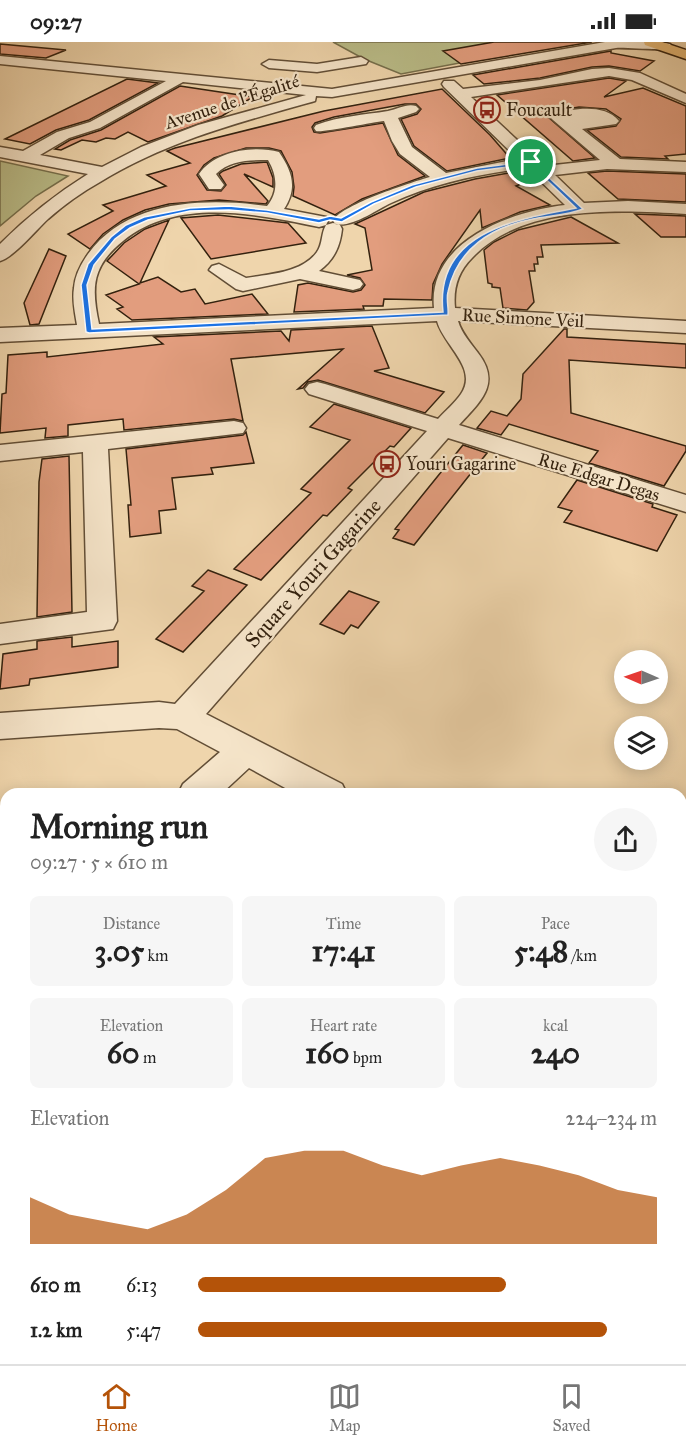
<!DOCTYPE html>
<html lang="en">
<head>
<meta charset="utf-8">
<style>
  body { margin:0; font-family:"IM FELL Great Primer",serif; background:#f6f6f6; color:#222; height:100vh; display:flex; flex-direction:column; font-size:22px; white-space:nowrap }
  * { box-sizing:border-box; margin:0 }
  p { font-size:20px; color:#767676 }
  .icon { flex:none; width:33px; height:33px; fill:none; stroke:currentColor; stroke-width:2; stroke-linecap:round; stroke-linejoin:round }
  .map { position:relative; flex:1; overflow:hidden }
  .sheet { position:absolute; left:0px; top:746px; width:687px; height:578px; display:flex; flex-direction:column; background:#fff; border-radius:18px 18px 0 0; box-shadow:0 3px 15px #0003 }
  .sheet>* { flex:none }
  .needle { width:39px; rotate:272deg }
  .fabs { position:absolute; left:614px; top:608px; display:grid; gap:12px }
  .fabs a { display:grid; place-items:center; width:54px; height:54px; border-radius:50%; background:#fff; box-shadow:0 3px 15px #0003; font-size:30px }
  .pin { position:absolute; display:grid; place-items:center; width:51px; height:51px; color:#fff; margin:-26px; border:3px solid #fff; border-radius:50%; box-shadow:0 2px 6px #0007 }
  .round { display:grid; place-items:center; flex:none; width:63px; height:63px; border-radius:32px; background:#f6f6f6 }
  .headline { display:flex; align-items:center; justify-content:space-between; height:102px; padding:0 30px }
  h1 { font-size:33px; font-weight:700; line-height:45px }
  .metrics { display:grid; grid-template-columns:repeat(3,1fr); gap:9px; height:102px; padding:6px 30px }
  .metrics div { display:grid; align-content:center; border-radius:9px; background:#f6f6f6; text-align:center }
  .metrics b { font-size:30px; font-weight:700 }
  .metrics small { font-size:16px; font-weight:400 }
  .metrics p { font-size:16px }
  .chart { height:168px; padding:12px 30px }
  .chart p { display:flex; justify-content:space-between }
  .chart svg { width:100%; height:108px; margin-top:6px; fill:#b45309; opacity:.7 }
  ul { padding:0 30px; list-style:none; font-size:20px }
  li { display:grid; grid-template-columns:96px 72px 1fr; align-items:center; height:45px }
  li i { height:15px; border-radius:8px; background:#b45309 }
  .status { display:flex; justify-content:space-between; align-items:center; height:42px; padding:0 30px; background:#fff; direction:ltr }
  .status svg { height:16px; fill:currentColor }
  .tabs { display:flex; justify-content:space-around; align-items:center; height:84px; border-top:2px solid #e0e0e0; background:#fff; font-size:16px; color:#767676 }
  .tabs a { display:grid; justify-items:center; gap:3px }
  .tabs .active { color:#b45309 }
  .map>svg:first-child { display:block }
  .green { fill:#babd89; stroke:#766f4c; stroke-width:1.5 }
  .building { fill:#e29d7e; stroke:#33210e; stroke-width:1.5 }
  .lines { fill:none; stroke-linecap:round; stroke-linejoin:round }
  .minor-casing { stroke:#624e36; stroke-width:3 }
  .major-casing { stroke:#33210e; stroke-width:3 }
  .minor { fill:#f5e4c9; fill-rule:evenodd }
  .major { fill:#e8ba76; fill-rule:evenodd }
  .route { fill:#1a73e8; stroke:#fff; stroke-width:1.5; fill-rule:evenodd }
  .labels { text-anchor:middle; stroke-width:4.5; stroke-linejoin:round; paint-order:stroke }
  .far-street-label { font-size:18px; fill:#33210e; stroke:#f5e4c9 }
  .far-poi-label { font-size:18px; fill:#33210e; stroke:#f5e4c9; text-anchor:start }
  .street-label { font-size:21px; fill:#33210e; stroke:#f5e4c9 }
</style>
</head>
<body>
<div class="status"><b>09:27</b><svg viewBox="0 0 49 12"><path d="M0 12V9h3v3zM5 12V6h3v6zM10 12V3h3v9zM15 12V0h3v12zM26 1h20v11H26zM47 4h2v5h-2z"/></svg></div>
<div class="map">
<svg width="686" height="1322" viewBox="0 0 686 1322">
  <rect width="100%" height="100%" fill="#efd5ac"/>
  <filter id="stains"><feTurbulence type="fractalNoise" baseFrequency=".00333" numOctaves="4"/><feColorMatrix values="0 0 0 0 .2 0 0 0 0 .09 0 0 0 0 .02 0 0 0 .5 -.17"/></filter>
  <radialGradient id="worn" r=".72"><stop offset=".6" stop-color="#630" stop-opacity="0"/><stop offset="1" stop-color="#630" stop-opacity=".3"/></radialGradient>
  <path class="green" d="M333,0H571L401,32L364,17Z
    M0,119L68,134L36,154L0,184Z"/>
  <path class="building" d="M494,0H592L461,22L443,9Z
    M0,2L66,8L46,16L0,12Z
    M611,9V11L654,19L640,29L609,24L592,25L540,36L484,42L473,33Z
    M609,36L626,39L604,55L643,46L686,64V112L665,114L668,117L621,115L587,88L616,84L621,77L606,67L579,65L552,70L548,75L595,116L573,119L497,53Z
    M127,37L158,41L89,78L56,88L30,102L5,97Z
    M180,44L253,55L222,74L148,100L128,90L115,97L106,96L96,100L82,98L61,108L55,107L70,98L101,88Z
    M442,47L490,93L510,116L447,129L414,104L401,77L417,72L421,67L416,62H405L334,75L315,81L312,85L314,90L320,91L383,81L398,113L425,134L362,157L335,173L293,154L294,145L292,130L281,109L269,106H246L214,116L204,123L197,133L207,148L221,149L226,143L219,132L223,129L241,122L267,120L273,136V145L244,132L268,159L266,162L219,158L169,162L145,168L123,178L103,192L90,207L68,192L113,169L103,163L166,144L147,133L190,121L167,109L175,106L324,69Z
    M520,129L529,139L516,144L550,163L520,170L482,186L480,168L442,222L433,242L432,258L384,257L383,264H363L364,267L294,270L298,243L308,241L353,250L361,248L365,243L360,236L347,233L372,228L365,186L355,182L424,150L475,137Z
    M607,129L686,132V160L618,157L588,131Z
    M635,172L686,174V195H661Z
    M218,173L288,181L306,201L211,217L181,176Z
    M571,175L618,201L541,203L543,215H537L538,222H534L535,229H529L534,260L527,268L503,266L500,246L492,245V242L488,241L484,208L494,200L518,188Z
    M169,178L140,241L158,235L181,250L195,247L205,262L252,252L268,272L132,278L117,267L123,265L106,253L139,242L107,219L124,201L145,187Z
    M49,207L66,214L39,282L30,283L24,261Z
    M372,284L389,326L374,329L444,350L425,371L318,338L308,340L303,346L298,347L343,307L231,317L243,379L234,377L124,388L123,377L68,383V394L45,396L46,386L0,391L2,352L6,351L8,313L47,310V315L163,302L154,295L281,289L289,299L291,288Z
    M564,287H567V295L686,302V326L569,318L571,371L686,404V409L664,444L589,421L598,409L509,382L501,393L477,386L491,369L507,374L521,357L523,332Z
    M334,362L411,386L394,405L390,404L348,446L352,448L327,474L323,473L261,538L234,527L311,451L301,447L350,398L310,385Z
    M246,390L254,421L211,426L213,432L172,436L176,467L159,469L161,491L130,495L128,463H131L126,407L243,393Z
    M463,403L487,411L414,503L393,496L399,488L395,487Z
    M69,414L72,570L37,575L39,440L42,417Z
    M577,438L653,462L652,465L677,473L657,509L564,480L572,469L558,465Z
    M208,528L247,543L183,610L156,597L204,549L192,544Z
    M349,549L379,560L358,586L351,583L344,592L320,582Z
    M72,595V605L118,599V625L30,637L29,643L0,647L3,612L37,607V599Z"/>
  <g class="lines">
    <defs>
      <path id="minor" d="M605,0H658L670,2L672,5C666,10 628,5 616,6L332,55L316,54L315,59C241,80 167,99 100,140C82,150 64,163 48,177C36,188 14,215 0,219V202C27,175 56,152 88,132L0,115V105L23,109L57,90L90,80L166,39L0,22V14L332,47ZM183,40L306,53L198,83L141,105L102,125L40,113L69,96L100,86Z
        M361,15L368,19L366,22L317,30L269,26L262,22L269,18L317,22Z
        M609,26L640,31L686,52V61L632,38L609,34L471,55L545,124L600,118L553,78L550,75L553,72C573,67 604,61 619,79L616,82L582,87L620,117L686,120V130L607,127L555,133L584,161L628,159L686,162V172C619,168 522,162 472,216C458,230 453,246 455,266L686,279V291L458,279C462,292 470,300 478,311C502,342 480,360 459,383L686,453V470L448,396L206,672L342,742L347,752H296L249,726L221,752H178L183,742L220,710L177,687L159,686L0,697V671L159,660L175,662L427,389L309,352L305,347L309,342L317,340L325,342L438,377C445,369 455,361 461,352C479,326 443,303 437,279L0,300V286L77,283C75,271 72,258 74,246C75,233 81,222 88,212C128,157 207,156 267,164C279,150 277,133 268,118C249,118 230,118 216,132L224,143L221,147H209L199,132C215,109 253,103 279,110C292,129 298,146 284,167L326,175L328,179L326,183L319,185C256,172 177,155 123,199C92,224 91,245 99,282L434,266C427,199 512,169 565,163L527,126C480,132 434,141 391,161C376,168 352,186 335,182L333,178C344,162 409,141 430,135L400,112L392,99L384,79C373,80 322,91 316,89L314,86L316,83C340,74 364,73 388,69C398,67 407,61 416,64L419,67L416,70L398,76L412,105L446,131L518,117L444,45L442,42L444,39H454L463,47L540,38L592,27Z
        M333,181L340,183L342,187C340,205 334,218 319,229L360,238L363,242L360,246L353,248L300,237L243,249L236,247L209,228L212,224L219,222L246,236C269,232 302,231 317,210C323,202 321,191 326,183Z
        M234,379L243,381L246,386L243,391L108,407L117,579L113,587L0,602V582L87,570L83,410L0,419V403Z
        M686,870V918L684,919H686V960L681,958V872Z
        M6,890V931L0,933V893Z
        M382,1317H435L433,1322H380Z"/>
      <path id="major" d="M644,0H662L686,8V17L645,3Z"/>
    </defs>
    <use href="#minor" class="minor-casing"/>
    <use href="#major" class="major-casing"/>
    <use href="#minor" class="minor"/>
    <use href="#major" class="major"/>
  </g>
  <path class="route" d="M531,119L583,167C569,173 549,174 533,177C491,185 457,207 448,250C446,258 449,266 448,273L89,291L86,290L81,243L88,222L111,195L126,183L144,175L190,166L229,164L267,168L319,177L330,174L341,176L371,160L412,143L477,126ZM530,122L576,166C517,177 434,190 443,270L92,287L87,243L94,223L115,197L130,186L148,178L190,169L229,168L267,171L319,181L330,178L342,180L374,162L416,145L477,129Z"/>
  <defs>
    <symbol id="bus-ring" viewBox="-11 -11 22 22"><circle r="9.5" fill="#f5e4c9" stroke="#8f2418" stroke-width="1.5"/><path d="M-5-6H5V4H4V6H2V4H-2V6H-4V4H-5ZM-3.5-4V0h7V-4ZM-3.5 1.2v1.5H-2V1.2ZM2 1.2v1.5H3.5V1.2Z" fill="#8f2418"/></symbol>
  </defs>
  <g fill-rule="evenodd">
    <use href="#bus-ring" x="472" y="53" width="30" height="30"/>
    <use href="#bus-ring" x="372" y="407" width="30" height="30"/>
  </g>
  <g class="labels">
    <g class="far-street-label">
      <text transform="translate(232 60) rotate(-18)" y="6">Avenue de l'Égalité</text>
      <text transform="translate(523 276) rotate(3)" y="6">Rue Simone Veil</text>
      <text transform="translate(599 435) rotate(17)" y="6">Rue Edgar Degas</text>
    </g>
    <g class="far-poi-label">
      <text x="506" y="74">Foucault</text>
      <text x="406" y="428">Youri Gagarine</text>
    </g>
    <g class="street-label">
      <text transform="translate(313 531) rotate(-48)" y="7">Square Youri Gagarine</text>
    </g>
  </g>
  <rect width="100%" height="100%" filter="url(#stains)"/>
  <rect width="100%" height="100%" fill="url(#worn)"/>
</svg>
<div class="fabs">
<a><svg class="needle" viewBox="-14 -14 28 28"><path d="M0-13l5 13h-10z" fill="#e53935"/><path d="M0 13l5-13h-10z" fill="#767676"/></svg></a>
<a><svg class="icon" aria-label="layers" viewBox="0 0 24 24"><path d="M12 4l9 5-9 5-9-5zM3 14l9 5 9-5"/></svg></a>
</div>
<div class="pin" style="left:531px;top:120px;background:#1e9e55"><svg class="icon" aria-label="arrive" viewBox="0 0 24 24"><path d="M6 21V4h12l-3 4 3 4H6"/></svg></div>
<section class="sheet">
<div class="headline"><div><h1>Morning run</h1><p>09:27 · 5 × 610 m</p></div><a class="round"><svg class="icon" aria-label="share" viewBox="0 0 24 24"><path d="M12 15V3M7 8l5-5 5 5M5 13v7h14v-7"/></svg></a></div>
<div class="metrics">
<div><p>Distance</p><b>3.05<small> km</small></b></div>
<div><p>Time</p><b>17:41</b></div>
<div><p>Pace</p><b>5:48<small> /km</small></b></div>
</div>
<div class="metrics">
<div><p>Elevation</p><b>60<small> m</small></b></div>
<div><p>Heart rate</p><b>160<small> bpm</small></b></div>
<div><p>kcal</p><b>240</b></div>
</div>
<div class="chart"><p><span>Elevation</span>224–234 m</p>
<svg viewBox="0 0 160 44" preserveAspectRatio="none"><path d="M0 44V25L10 32L20 35L30 38L40 32L50 22L60 9L70 6L80 6L90 12L100 16L110 12L120 9L130 12L140 16L150 22L160 25V44z"/></svg>
</div>
<ul>
<li><b>610 m</b>6:13<i style="width:67%"></i></li>
<li><b>1.2 km</b>5:47<i style="width:89%"></i></li>
</ul>
</section>
</div>
<nav class="tabs">
<a class="active"><svg class="icon" aria-label="home" viewBox="0 0 24 24"><path d="M3 11l9-7 9 7M6 9v11h12V9"/></svg>Home</a>
<a><svg class="icon" aria-label="map" viewBox="0 0 24 24"><path d="M3 6l6-2 6 2 6-2v14l-6 2-6-2-6 2zM9 4v14M15 6v14"/></svg>Map</a>
<a><svg class="icon" aria-label="saved" viewBox="0 0 24 24"><path d="M7 4h10v16l-5-4-5 4z"/></svg>Saved</a>
</nav>
</body>
</html>
